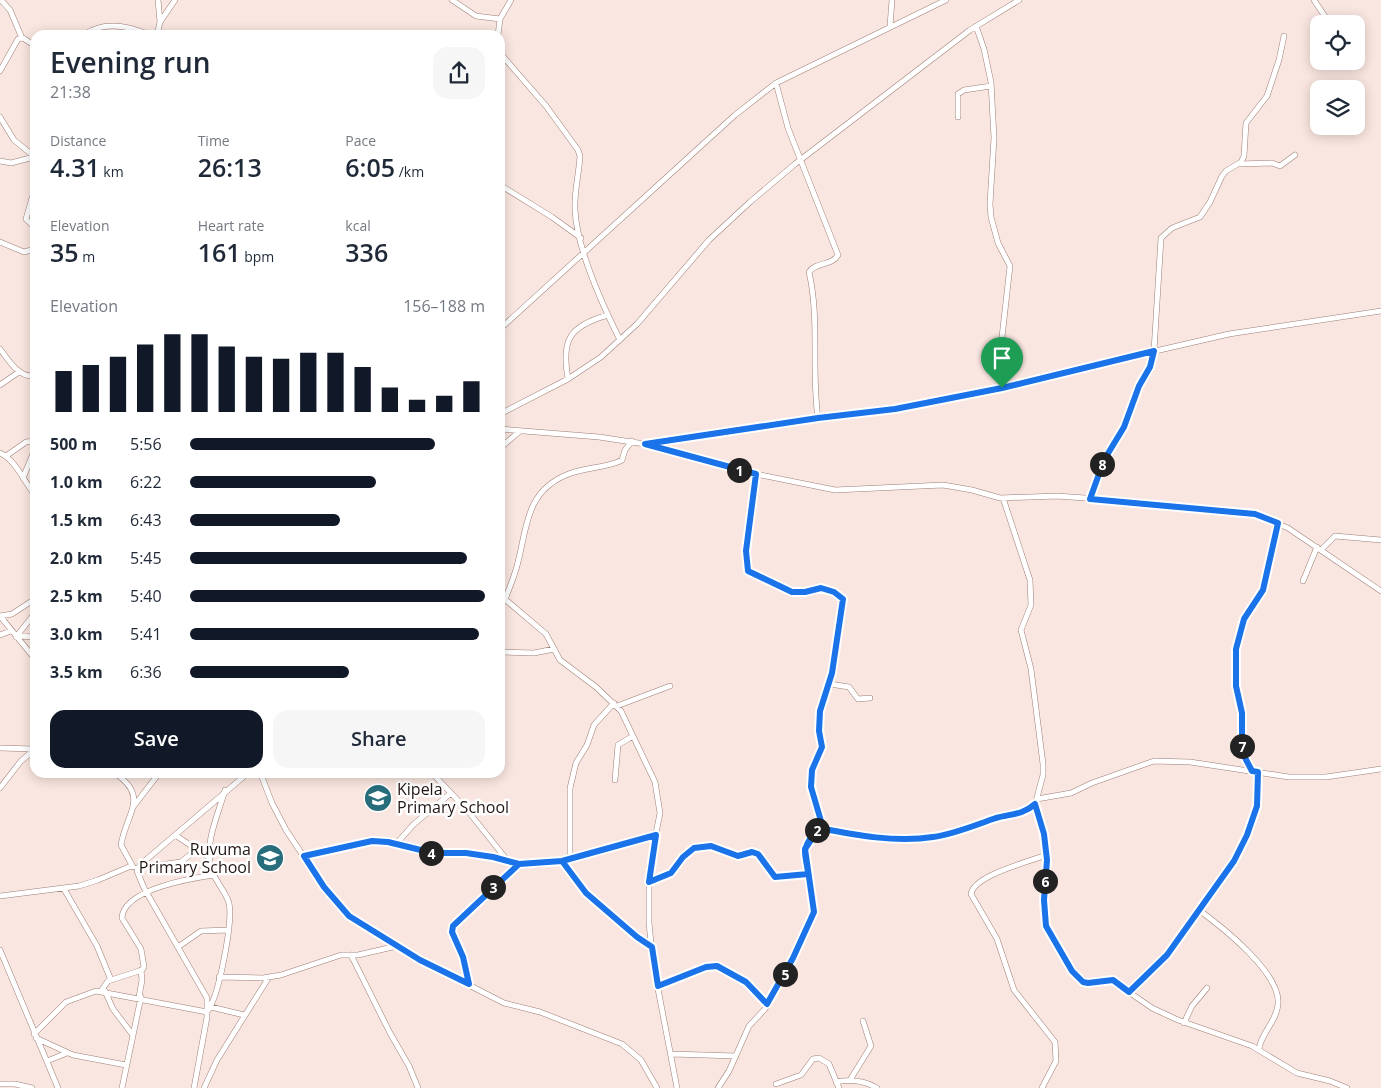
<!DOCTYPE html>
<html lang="en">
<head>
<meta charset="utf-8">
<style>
  body { margin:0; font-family:"Open Sans",sans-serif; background:#f6f6f7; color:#1f2937; height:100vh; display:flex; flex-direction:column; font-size:19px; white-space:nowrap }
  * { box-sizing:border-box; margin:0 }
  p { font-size:16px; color:#747a83 }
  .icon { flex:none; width:28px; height:28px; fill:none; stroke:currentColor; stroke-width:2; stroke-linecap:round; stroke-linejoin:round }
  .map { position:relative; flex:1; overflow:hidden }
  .sheet { position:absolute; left:30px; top:30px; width:475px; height:748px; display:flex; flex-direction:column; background:#fff; border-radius:15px; box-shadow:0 2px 12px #0003 }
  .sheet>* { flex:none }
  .controls { position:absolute; left:1310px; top:15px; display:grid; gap:10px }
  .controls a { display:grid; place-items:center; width:55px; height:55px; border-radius:10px; background:#fff; box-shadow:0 2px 12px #0003; font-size:25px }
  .pin { position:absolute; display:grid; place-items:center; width:42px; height:42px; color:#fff; margin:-51px -21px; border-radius:50% 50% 50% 0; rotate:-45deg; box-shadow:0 0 5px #0007 }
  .pin .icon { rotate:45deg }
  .km { position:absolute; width:25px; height:25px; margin:-12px; border-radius:50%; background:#222; color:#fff; font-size:14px; line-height:25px; text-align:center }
  .round { display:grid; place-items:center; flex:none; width:52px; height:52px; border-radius:15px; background:#f6f6f7 }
  .head { display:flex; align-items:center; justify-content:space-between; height:85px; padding:0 20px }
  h1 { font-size:28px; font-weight:600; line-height:38px }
  .figures { display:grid; grid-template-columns:repeat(3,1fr); gap:8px; height:85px; padding:5px 20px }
  .figures div { display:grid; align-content:center }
  .figures b { font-size:25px; font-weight:600 }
  .figures small { font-size:14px; font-weight:400 }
  .figures p { font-size:14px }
  .chart { height:140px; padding:10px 20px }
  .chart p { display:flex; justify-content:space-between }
  .chart svg { width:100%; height:90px; margin-top:5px; stroke:#111827; stroke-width:6 }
  .primary-button { display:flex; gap:10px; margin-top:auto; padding:10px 20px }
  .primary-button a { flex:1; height:58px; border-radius:15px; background:#111827; color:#fff; font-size:20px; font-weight:600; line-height:58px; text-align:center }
  .primary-button a+a { background:#f6f6f7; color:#1f2937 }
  ul { padding:0 20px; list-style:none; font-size:16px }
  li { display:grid; grid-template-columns:80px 60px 1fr; align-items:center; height:38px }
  li i { height:12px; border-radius:6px; background:#111827 }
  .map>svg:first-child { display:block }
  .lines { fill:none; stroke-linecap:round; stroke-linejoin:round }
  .street-casing { stroke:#9d7e76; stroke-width:6 }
  .street { stroke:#fff; stroke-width:5 }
  .route-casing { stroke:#fff; stroke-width:10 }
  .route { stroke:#1a73e8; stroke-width:6 }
  .labels { text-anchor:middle; stroke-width:5; stroke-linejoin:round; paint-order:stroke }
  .poi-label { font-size:16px; fill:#231714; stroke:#fff; text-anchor:start }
</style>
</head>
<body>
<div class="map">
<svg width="1381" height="1088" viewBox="0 0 1381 1088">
  <rect width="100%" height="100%" fill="#fae6e0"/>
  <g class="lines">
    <defs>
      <path id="street" d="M1,0L10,10L22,38
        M158,0L160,22
        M452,0L476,16L500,19
        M1314,0L1330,24
        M890,26L892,0
        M976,26L984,49L991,82L994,138L990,204L991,217L998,243L1010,266L1002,337V388
        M84,35C104,20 129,26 150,35
        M157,35L160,22L175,0
        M498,35L500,19L511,0
        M500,53L546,106L578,150L580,156C579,174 574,192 575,210C577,250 602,304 620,340
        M0,71L18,39L23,38L35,46
        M776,83L788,128L838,255C832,266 815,262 809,272C820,320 811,369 818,418
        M0,117L14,140L35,157
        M958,117V94L964,90L991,86
        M0,161L11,163L34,157
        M1239,164L1272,163L1280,166L1295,155
        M500,185L552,217L581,238
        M32,198L26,219L35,228
        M0,242L24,252L35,249
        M500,329L735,115L776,83L946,0
        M0,349C8,359 18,377 33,376
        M568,379C561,340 569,326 608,315
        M0,385L19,372
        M500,414L568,379L601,357L637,324L709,240L750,202L795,164L970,30L1019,0
        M500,429L599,437L645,444L670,441L818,418L935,402L1229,334L1381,311
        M647,444L741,471L835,490L943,485L972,490L1000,498L1057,496L1141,502L1255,515L1288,528L1381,591
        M500,448L520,431
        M0,453C16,460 24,482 35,495
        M6,456L26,442L35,441
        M23,478L35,449
        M1003,498L1030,580L1031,605L1021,630L1031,669L1043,764V775L1035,805L1044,834L1047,860L1044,900L1046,926L1072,971L1088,983L1113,981L1152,1008L1178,1020L1252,1046L1297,1073L1330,1081L1347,1088
        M1090,499L1104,460L1124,427L1139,386L1150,367L1154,351L1161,238L1172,228L1200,217L1210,202L1222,176L1226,171L1241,162L1244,156L1246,123L1267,96L1279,60L1284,36
        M1321,550L1335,536L1381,540
        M1303,581L1317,547
        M500,595L546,634L560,660L596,687L621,711L655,782L660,813L649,869V923L653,963L677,1088
        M505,599C510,587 515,575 518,562C527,527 526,492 566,475C582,468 602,468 618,462L622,460L625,450L632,441
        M0,616L35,659
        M0,616L12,614L35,599
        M0,635L11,631
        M18,636L35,637
        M16,637L35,613
        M500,652L534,653L554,649
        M830,684L849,687L858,699L870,698
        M617,706L670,686
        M0,748L34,749
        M1251,770L1242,752V713L1236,686V649L1244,619L1263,590L1278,523
        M113,772C151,796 126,813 121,845L133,867
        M260,772L272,803L286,830L324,887L349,916L420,960L504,1003L540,1012L622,1044L641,1060L657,1088
        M431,772L468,811L507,860
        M615,780L618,745L633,736
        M0,788L21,761L35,749
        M1037,799L1071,793L1092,783L1154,761L1190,762L1289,777H1326L1381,769
        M133,807L160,772
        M819,828C855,835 896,843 933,837C955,834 975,825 996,818C1010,814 1023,815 1035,805
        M175,835L210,858
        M396,844L414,824L451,793
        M304,857L372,841L389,842L433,853H467L519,864L535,865L562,861L656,835
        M570,859V788L576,763L587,745L594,725L614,703
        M562,861L586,893L637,937L652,947
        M137,868L181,862L196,850
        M649,882L671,873L683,857L694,848L711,846L738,856L752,852L758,855L775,877L808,874
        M64,889L97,946L111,980
        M0,896L79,886L98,880L131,866
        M1199,910C1222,927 1281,973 1278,1004C1277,1021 1261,1033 1259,1049
        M178,947L201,931L228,930
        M0,950L58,1088
        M351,955L390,1033L409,1066L418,1088
        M219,977L263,978L281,975L341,955H358L397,946
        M469,984L463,957L452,932L453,926L519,864
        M658,986L706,967L717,966L746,982L767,1004
        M101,991L108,981L142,970L144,967L141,949L122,918C123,889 193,878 214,875
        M105,991L113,1009L132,1034
        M1129,992L1167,955L1234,861L1247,835L1257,806L1258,772
        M139,997L142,980L141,970
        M211,1007L244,1015
        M1184,1023L1192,1006L1207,988
        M34,1034L66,1002L96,991L207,1012C219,997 233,922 229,903C225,890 213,879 210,865C205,842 219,812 225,790
        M36,1038L73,1055L126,1065
        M672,1054L736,1056
        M47,1061L67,1053
        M850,1080L871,1046L863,1021
        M836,1082C850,1079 865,1081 877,1088
        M0,1084H15L32,1088
        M776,1084L801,1075L813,1059L819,1058L829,1064L839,1088
        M122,1088L141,997
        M194,1088L207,1017V998L144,888L137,871L140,865L249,772
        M204,1088L217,1060L269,977
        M718,1088L729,1071L749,1026L765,1009L775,992L814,912L805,849L821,821L811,787L812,770L822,747L819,731L820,711L832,673L844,604L841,596L821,587L805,593L792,592L747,571L746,551L756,474
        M1042,1088L1056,1061L1055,1042L1014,990L997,939L971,894C974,875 1029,862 1046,855"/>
    </defs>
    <use href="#street" class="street-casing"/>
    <use href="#street" class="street"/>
  </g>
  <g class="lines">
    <defs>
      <path id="route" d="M1002,388L895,409L818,418L645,444L756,474L746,551L748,571L792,592H805L821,588L834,592L843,599L832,673L820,711L819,731L822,747L812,770L811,787L821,821C818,831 806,840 805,851C805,857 807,865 808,872V874L775,877L758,854L752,852L738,856L711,846L694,848L683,857L671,873L649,882L656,835L562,861L519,864L453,926L452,932L463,957L469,984L420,960L349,916L324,887L304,856L372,841L388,842L433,853H466L493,857L519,864L562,861L586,893L637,937L652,947L658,986L706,967L717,966L746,982L767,1004L793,958L814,912L805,849L819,828C855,835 896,843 933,837C955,834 975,825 996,818C1010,814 1023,815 1035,804L1044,834L1047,860L1044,900L1046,926L1072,971L1083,982L1088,983L1113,980L1129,992L1167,955L1234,861L1247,835L1257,806L1258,772L1252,771L1242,752V713L1236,686V649L1244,619L1263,590L1278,523L1255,514L1090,499L1104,460L1124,427L1139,386L1150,367L1154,351L1002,388"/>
    </defs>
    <use href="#route" class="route-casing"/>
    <use href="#route" class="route"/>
  </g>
  <defs>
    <symbol id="school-disc" viewBox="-11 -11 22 22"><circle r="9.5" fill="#286d7c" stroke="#fff"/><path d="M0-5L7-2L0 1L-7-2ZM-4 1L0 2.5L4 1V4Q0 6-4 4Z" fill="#fff"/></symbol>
  </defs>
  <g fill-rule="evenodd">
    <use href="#school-disc" x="362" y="782" width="32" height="32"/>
    <use href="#school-disc" x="254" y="842" width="32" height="32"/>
  </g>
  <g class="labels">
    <g class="poi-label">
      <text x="397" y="795">Kipela<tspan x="397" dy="18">Primary School</tspan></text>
      <text x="251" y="855" text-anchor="end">Ruvuma<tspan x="251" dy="18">Primary School</tspan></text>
    </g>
  </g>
</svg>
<div class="controls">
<a><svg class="icon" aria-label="locate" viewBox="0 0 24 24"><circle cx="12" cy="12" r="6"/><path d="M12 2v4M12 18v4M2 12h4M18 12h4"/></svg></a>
<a><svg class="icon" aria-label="layers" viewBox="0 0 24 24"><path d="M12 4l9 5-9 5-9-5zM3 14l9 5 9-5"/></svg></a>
</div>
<div class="pin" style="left:1002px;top:388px;background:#1e9e55"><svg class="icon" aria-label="arrive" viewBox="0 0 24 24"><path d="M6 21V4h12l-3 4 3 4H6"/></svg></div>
<b class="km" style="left:739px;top:470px">1</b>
<b class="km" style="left:817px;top:830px">2</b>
<b class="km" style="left:493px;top:887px">3</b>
<b class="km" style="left:431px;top:853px">4</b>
<b class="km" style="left:785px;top:974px">5</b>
<b class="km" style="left:1045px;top:881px">6</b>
<b class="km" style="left:1242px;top:746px">7</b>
<b class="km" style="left:1102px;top:464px">8</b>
<section class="sheet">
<div class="head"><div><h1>Evening run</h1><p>21:38</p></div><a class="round"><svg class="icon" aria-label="share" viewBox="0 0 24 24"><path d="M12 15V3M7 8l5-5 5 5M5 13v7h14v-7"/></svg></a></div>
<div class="figures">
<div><p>Distance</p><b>4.31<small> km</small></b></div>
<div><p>Time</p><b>26:13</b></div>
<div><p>Pace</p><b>6:05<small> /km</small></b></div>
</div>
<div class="figures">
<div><p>Elevation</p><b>35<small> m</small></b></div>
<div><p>Heart rate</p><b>161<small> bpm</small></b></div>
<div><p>kcal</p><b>336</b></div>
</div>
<div class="chart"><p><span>Elevation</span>156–188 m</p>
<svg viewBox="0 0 160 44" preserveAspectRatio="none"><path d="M5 44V24M15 44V21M25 44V17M35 44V11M45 44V6M55 44V6M65 44V12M75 44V17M85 44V18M95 44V15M105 44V15M115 44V22M125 44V32M135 44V38M145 44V36M155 44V29"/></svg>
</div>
<ul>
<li><b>500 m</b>5:56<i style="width:83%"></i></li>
<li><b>1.0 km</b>6:22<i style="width:63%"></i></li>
<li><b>1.5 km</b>6:43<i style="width:51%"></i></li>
<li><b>2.0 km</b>5:45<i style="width:94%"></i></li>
<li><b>2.5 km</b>5:40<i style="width:100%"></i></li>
<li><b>3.0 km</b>5:41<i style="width:98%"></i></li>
<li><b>3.5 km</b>6:36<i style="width:54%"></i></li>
</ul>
<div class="primary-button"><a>Save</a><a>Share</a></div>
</section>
</div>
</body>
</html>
